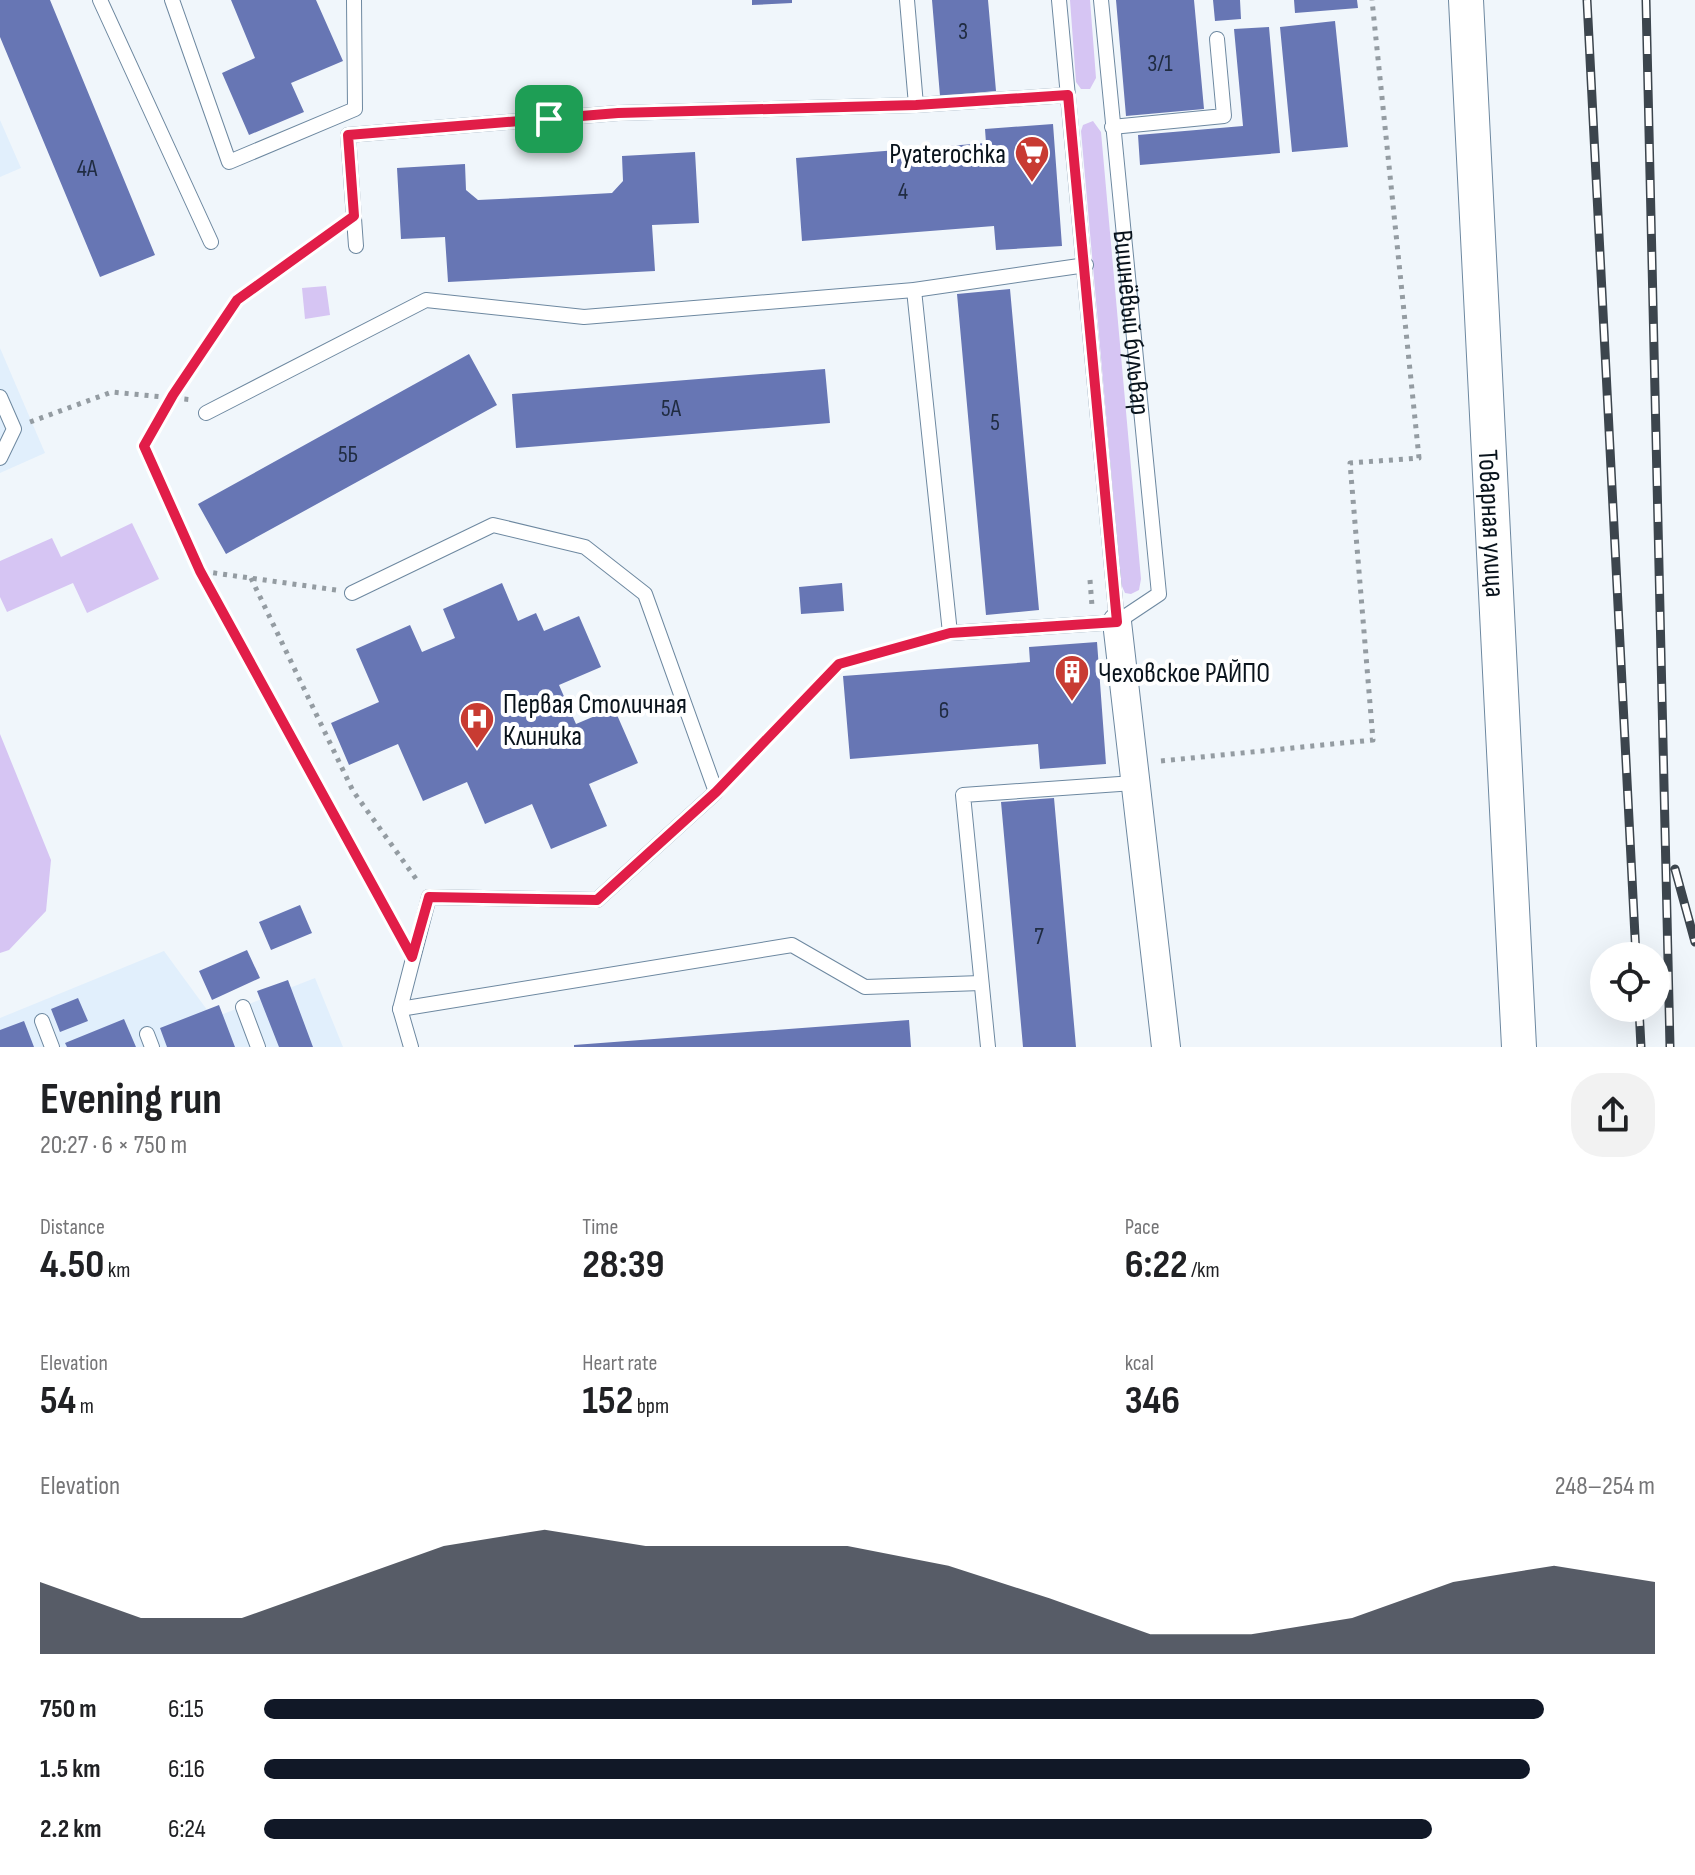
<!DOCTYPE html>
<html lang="en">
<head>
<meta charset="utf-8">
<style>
  body { margin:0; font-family:"Sofia Sans Condensed",sans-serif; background:#f2f2f2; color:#202124; height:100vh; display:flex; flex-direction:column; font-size:30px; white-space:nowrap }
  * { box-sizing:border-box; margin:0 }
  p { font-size:26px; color:#757577 }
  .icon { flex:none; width:44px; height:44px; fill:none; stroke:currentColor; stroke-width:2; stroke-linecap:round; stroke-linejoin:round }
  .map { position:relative; height:1047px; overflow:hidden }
  .panel { display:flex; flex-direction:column; background:#fff; flex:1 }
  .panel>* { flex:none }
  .tools { position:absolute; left:1590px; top:942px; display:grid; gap:16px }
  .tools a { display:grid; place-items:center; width:80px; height:80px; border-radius:50%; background:#fff; box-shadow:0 8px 32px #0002; font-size:40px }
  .pin { position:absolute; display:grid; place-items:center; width:68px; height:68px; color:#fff; margin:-34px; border-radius:16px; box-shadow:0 4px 12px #0006 }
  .round { display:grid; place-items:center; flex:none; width:84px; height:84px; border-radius:32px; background:#f2f2f2 }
  .overview { display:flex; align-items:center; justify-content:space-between; height:136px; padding:0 40px }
  h1 { font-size:44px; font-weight:700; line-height:60px }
  .metrics { display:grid; grid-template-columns:repeat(3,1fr); gap:12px; height:136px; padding:8px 40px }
  .metrics div { display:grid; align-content:center }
  .metrics b { font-size:40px; font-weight:700 }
  .metrics small { font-size:22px; font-weight:400 }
  .metrics p { font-size:22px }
  .chart { height:224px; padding:16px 40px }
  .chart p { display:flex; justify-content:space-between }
  .chart svg { width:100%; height:144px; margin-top:8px; fill:#111827; opacity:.7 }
  ul { padding:0 40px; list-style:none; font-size:26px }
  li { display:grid; grid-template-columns:128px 96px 1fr; align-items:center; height:60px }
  li i { height:20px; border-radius:10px; background:#111827 }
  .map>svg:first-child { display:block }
  .built { fill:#e1effc }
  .green { fill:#d6c5f3 }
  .building { fill:#6776b4 }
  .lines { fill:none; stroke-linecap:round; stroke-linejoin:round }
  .service-casing { stroke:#6d88a0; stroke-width:16 }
  .minor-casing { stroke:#6d88a0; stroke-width:30 }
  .tertiary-casing { stroke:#6d88a0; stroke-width:36 }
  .path { stroke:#949ca2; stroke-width:5; stroke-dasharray:4 6; stroke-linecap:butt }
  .service { stroke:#fff; stroke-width:14 }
  .minor { stroke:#fff; stroke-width:28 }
  .tertiary { stroke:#fff; stroke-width:34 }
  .rail-casing { stroke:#3c454d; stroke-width:9 }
  .rail { stroke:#fff; stroke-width:6; stroke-dasharray:18; stroke-linecap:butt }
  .route-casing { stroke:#fff; stroke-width:16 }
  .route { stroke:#e11d48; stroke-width:10 }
  .labels { text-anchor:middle; stroke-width:8; stroke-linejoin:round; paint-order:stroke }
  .number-label { font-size:24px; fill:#202c42 }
  .poi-label { font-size:28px; fill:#09131c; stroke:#fff; text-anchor:start }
  .street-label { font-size:28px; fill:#09131c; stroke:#fff }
</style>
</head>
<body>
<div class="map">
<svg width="1695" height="1047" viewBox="0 0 1695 1047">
  <rect width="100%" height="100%" fill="#f0f6fb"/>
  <path class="built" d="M0,120L21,168L0,177Z
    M0,348L45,453L0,473Z
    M164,951L213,1018L315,978L343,1047H0V1018Z"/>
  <path class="green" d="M1070,0H1090L1096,78L1090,89H1081L1076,82Z
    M1093,121L1101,132L1141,579L1139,590L1131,594L1125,593L1121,584L1081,131L1083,125Z
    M326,286L330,315L305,319L302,288Z
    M132,523L159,579L87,613L73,583L7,612L0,597V561L52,538L61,557Z
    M0,734L51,860L46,911L9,950L0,953Z"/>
  <path class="building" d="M0,0H50L155,255L100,277L0,37Z
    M231,0H316L343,61L291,83L304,112L249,135L222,73L255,58Z
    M752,0H792V3L752,5Z
    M932,0H988L996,91L940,96Z
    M1116,0H1194L1204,109L1126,116Z
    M1213,0H1240L1241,19L1215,21Z
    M1294,0H1357L1358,8L1295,13Z
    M1335,21L1348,147L1292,152L1280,27Z
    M1269,27L1280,153L1140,165L1138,135L1243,126L1234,29Z
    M1053,124L1062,246L996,250L994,226L802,241L796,158L986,143L985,129Z
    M695,152L699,223L652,225L655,271L448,282L445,237L401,239L397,168L465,164L466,190L478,200L540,197L612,193L623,181L622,156Z
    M1010,289L1039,610L986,615L957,294Z
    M469,354L497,405L226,554L198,504Z
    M825,369L830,423L516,448L512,394Z
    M502,583L518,621L536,613L544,631L579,616L601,667L559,685L576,724L614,708L638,763L589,784L607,826L551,849L532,804L485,824L467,782L423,801L398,744L349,765L331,723L379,702L356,649L410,625L422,652L455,638L443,609Z
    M842,583L844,611L801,614L799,587Z
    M1097,642L1106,764L1040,769L1038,744L850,759L843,676L1030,662L1029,647Z
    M1054,798L1076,1047H1023L1001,802Z
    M300,905L312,933L271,950L259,922Z
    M247,950L260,978L212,1000L199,971Z
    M288,980L313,1047H279L257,991Z
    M78,998L88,1021L60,1032L51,1009Z
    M219,1005L235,1047H167L160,1028Z
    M124,1019L136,1047H67L65,1043Z
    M909,1020L911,1047H574V1045Z
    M24,1021L34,1047H0V1030Z"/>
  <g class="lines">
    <defs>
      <g id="service">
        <path d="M100,0L211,242"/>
        <path d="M172,0L229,162L355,109L354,0"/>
        <path d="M907,0L916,105"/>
        <path d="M1059,0L1117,622"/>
        <path id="s1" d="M1101,0L1159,594L1117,622"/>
        <path d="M1112,127L1224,116L1217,39"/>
        <path d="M356,246L348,135L618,113L916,105L1068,95"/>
        <path d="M914,290L950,633L1117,622"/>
        <path d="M0,397L14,429L0,458"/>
        <path d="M206,413L426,300L584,317L914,290L1086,265"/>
        <path d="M352,593L493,525L585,547L645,594L716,792L597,900L429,897L400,1009L411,1047"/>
        <path d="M243,1007L258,1047"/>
        <path d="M400,1009L792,945L865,987L981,983"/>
        <path d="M42,1021L52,1047"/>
        <path d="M147,1034L152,1047"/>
        <path d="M988,1047L963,795L1134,783"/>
      </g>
      <path id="minor" d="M1117,622L1166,1047"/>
      <g id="tertiary">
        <path id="s2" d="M1466,0L1519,1047"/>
      </g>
    </defs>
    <use href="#service" class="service-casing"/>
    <use href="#minor" class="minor-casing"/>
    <use href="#tertiary" class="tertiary-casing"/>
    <path class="path" d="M30,422L112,392L194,400
      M200,572L400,935
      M251,578L353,791L419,883
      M1090,580L1092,606
      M336,590L200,571L144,446L173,395L237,300L336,228
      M1161,761L1373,740L1350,463L1419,458L1372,0
      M730,777L839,664L933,638"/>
    <use href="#service" class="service"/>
    <use href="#minor" class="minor"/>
    <use href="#tertiary" class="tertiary"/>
    <defs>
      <path id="rail" d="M1587,0L1636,956
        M1646,0L1670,1047
        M1675,869L1695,942
        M1639,1008L1641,1047"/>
    </defs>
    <use href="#rail" class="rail-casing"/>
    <use href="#rail" class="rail"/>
  </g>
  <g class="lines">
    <defs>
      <path id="route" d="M1068,95L1117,622L950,633L839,664L716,792L597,900L429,897L412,957L200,571L144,446L173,395L237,300L354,216L348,135L618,113L916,105Z"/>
    </defs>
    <use href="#route" class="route-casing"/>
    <use href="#route" class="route"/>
  </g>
  <defs>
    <symbol id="supermarket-pin" viewBox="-11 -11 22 30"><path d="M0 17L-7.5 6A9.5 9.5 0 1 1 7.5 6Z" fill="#c83b32" stroke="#fff"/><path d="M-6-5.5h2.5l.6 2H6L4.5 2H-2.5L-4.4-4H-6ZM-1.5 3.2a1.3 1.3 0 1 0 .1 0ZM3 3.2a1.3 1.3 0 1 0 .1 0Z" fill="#fff"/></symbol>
    <symbol id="building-pin" viewBox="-11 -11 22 30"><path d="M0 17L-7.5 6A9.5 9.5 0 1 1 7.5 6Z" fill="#c83b32" stroke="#fff"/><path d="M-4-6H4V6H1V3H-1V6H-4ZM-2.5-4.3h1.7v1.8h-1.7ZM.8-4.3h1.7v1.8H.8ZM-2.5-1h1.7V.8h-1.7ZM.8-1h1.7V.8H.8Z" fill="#fff"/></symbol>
    <symbol id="hospital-pin" viewBox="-11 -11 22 30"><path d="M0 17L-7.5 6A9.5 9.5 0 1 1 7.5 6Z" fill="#c83b32" stroke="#fff"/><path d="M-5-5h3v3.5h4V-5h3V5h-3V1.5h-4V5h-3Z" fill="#fff"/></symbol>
  </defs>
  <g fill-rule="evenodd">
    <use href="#supermarket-pin" x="1012" y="133" width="40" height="54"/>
    <use href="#building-pin" x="1052" y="652" width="40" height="54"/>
    <use href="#hospital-pin" x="457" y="699" width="40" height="54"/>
  </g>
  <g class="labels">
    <g class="number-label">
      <text x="963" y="39">3</text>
      <text x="1160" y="71">3/1</text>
      <text x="87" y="176">4А</text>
      <text x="903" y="199">4</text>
      <text x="671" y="416">5А</text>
      <text x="995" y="430">5</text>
      <text x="348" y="462">5Б</text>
      <text x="944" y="718">6</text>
      <text x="1039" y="944">7</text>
    </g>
    <g class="poi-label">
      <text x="1006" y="163" text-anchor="end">Pyaterochka</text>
      <text x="1098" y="682">Чеховское РАЙПО</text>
      <text x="503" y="713">Первая Столичная<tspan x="503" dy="32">Клиника</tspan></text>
    </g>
    <g class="street-label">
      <text dy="10" stroke="none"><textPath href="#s1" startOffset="324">Вишнёвый бульвар</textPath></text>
      <text dy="10" stroke="none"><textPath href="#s2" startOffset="524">Товарная улица</textPath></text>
    </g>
  </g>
</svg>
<div class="tools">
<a><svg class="icon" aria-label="locate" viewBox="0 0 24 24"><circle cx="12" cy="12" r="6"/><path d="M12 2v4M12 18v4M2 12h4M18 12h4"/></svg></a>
</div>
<div class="pin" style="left:549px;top:119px;background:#1e9e55"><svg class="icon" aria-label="arrive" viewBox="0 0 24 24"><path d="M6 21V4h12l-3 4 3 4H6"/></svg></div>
</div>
<section class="panel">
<div class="overview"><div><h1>Evening run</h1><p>20:27 · 6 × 750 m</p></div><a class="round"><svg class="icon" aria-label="share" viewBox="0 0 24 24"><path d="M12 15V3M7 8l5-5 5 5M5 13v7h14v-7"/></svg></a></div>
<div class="metrics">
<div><p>Distance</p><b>4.50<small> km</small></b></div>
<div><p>Time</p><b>28:39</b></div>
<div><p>Pace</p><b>6:22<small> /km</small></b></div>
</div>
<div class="metrics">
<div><p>Elevation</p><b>54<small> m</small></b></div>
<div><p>Heart rate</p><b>152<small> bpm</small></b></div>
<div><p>kcal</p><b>346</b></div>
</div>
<div class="chart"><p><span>Elevation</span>248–254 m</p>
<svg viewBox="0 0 160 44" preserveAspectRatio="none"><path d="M0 44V22L10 33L20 33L30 22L40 11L50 6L60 11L70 11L80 11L90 17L100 27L110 38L120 38L130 33L140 22L150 17L160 22V44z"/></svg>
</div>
<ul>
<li><b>750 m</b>6:15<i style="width:92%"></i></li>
<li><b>1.5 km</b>6:16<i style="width:91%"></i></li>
<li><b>2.2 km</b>6:24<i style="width:84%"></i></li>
</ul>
</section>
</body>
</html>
